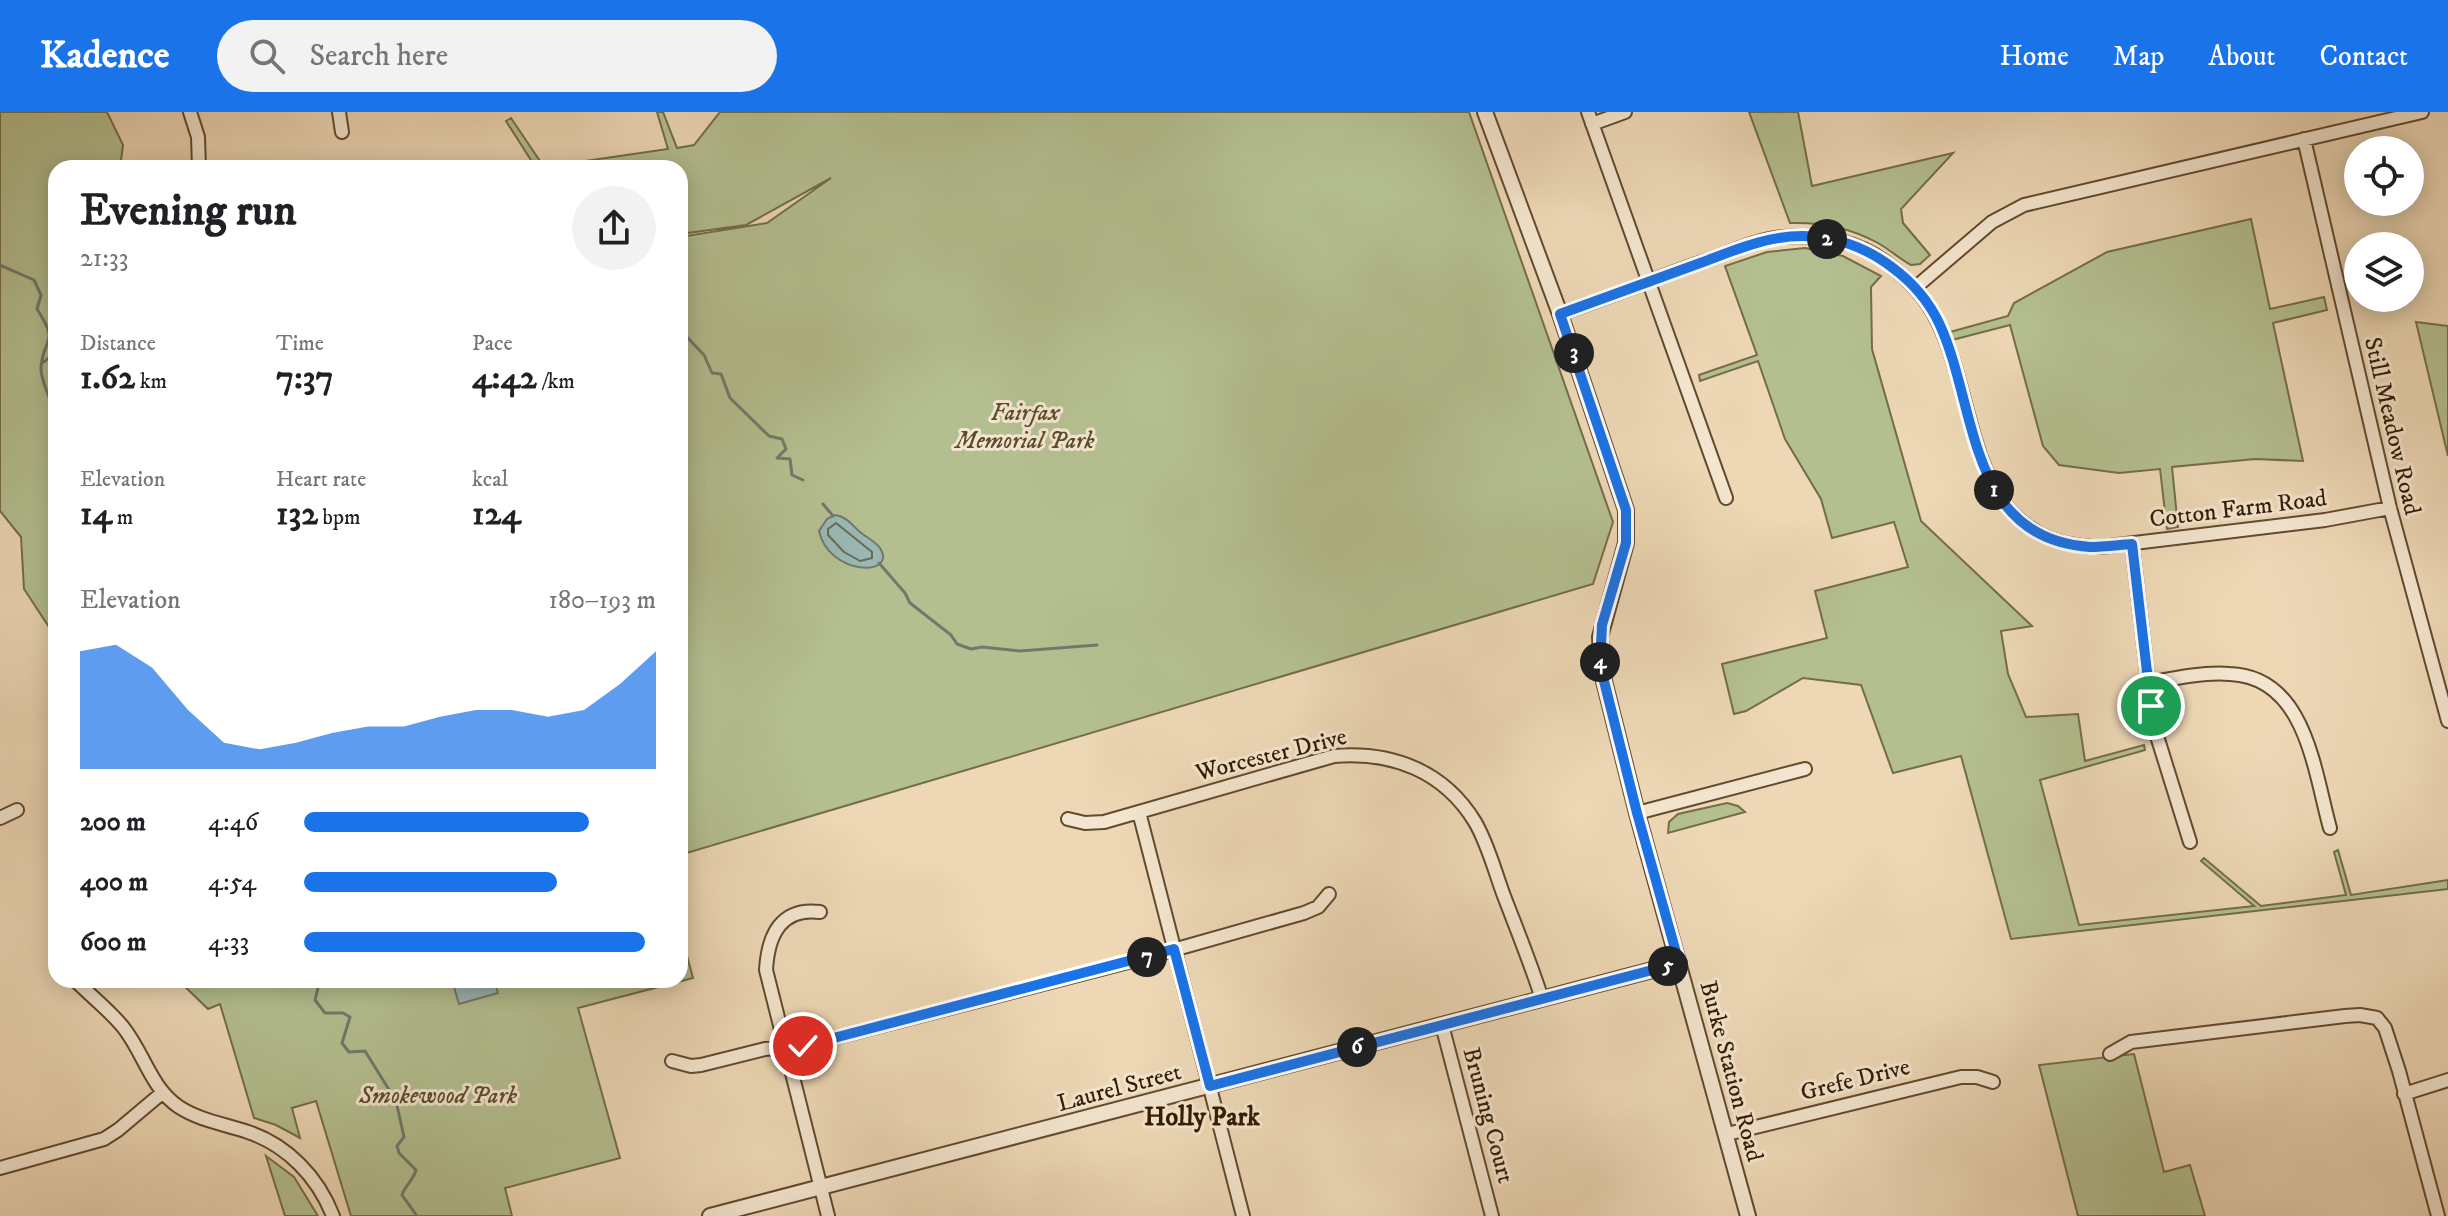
<!DOCTYPE html>
<html lang="en">
<head>
<meta charset="utf-8">
<style>
  body { margin:0; font-family:"IM FELL DW Pica",serif; background:#f2f2f2; color:#202124; height:100vh; display:flex; flex-direction:column; font-size:30px; white-space:nowrap }
  * { box-sizing:border-box; margin:0 }
  p { font-size:26px; color:#757577 }
  .icon { flex:none; width:44px; height:44px; fill:none; stroke:currentColor; stroke-width:2; stroke-linecap:round; stroke-linejoin:round }
  .map { position:relative; flex:1; overflow:hidden }
  .side { position:absolute; left:48px; top:48px; width:640px; height:828px; display:flex; flex-direction:column; background:#fff; border-radius:24px; box-shadow:0 4px 20px #0003 }
  .side>* { flex:none }
  .controls { position:absolute; left:2344px; top:24px; display:grid; gap:16px }
  .controls a { display:grid; place-items:center; width:80px; height:80px; border-radius:50%; background:#fff; box-shadow:0 4px 20px #0003; font-size:40px }
  .pin { position:absolute; display:grid; place-items:center; width:68px; height:68px; color:#fff; margin:-34px; border:4px solid #fff; border-radius:50%; box-shadow:0 2px 8px #0007 }
  .km { position:absolute; width:40px; height:40px; margin:-20px; border-radius:50%; background:#222; color:#fff; font-size:22px; line-height:40px; text-align:center }
  .round { display:grid; place-items:center; flex:none; width:84px; height:84px; border-radius:42px; background:#f2f2f2 }
  .overview { display:flex; align-items:center; justify-content:space-between; height:136px; padding:0 32px }
  h1 { font-size:44px; font-weight:700; line-height:60px }
  .metrics { display:grid; grid-template-columns:repeat(3,1fr); gap:12px; height:136px; padding:8px 32px }
  .metrics div { display:grid; align-content:center }
  .metrics b { font-size:34px; font-weight:700 }
  .metrics small { font-size:22px; font-weight:400 }
  .metrics p { font-size:22px }
  .chart { height:224px; padding:16px 32px }
  .chart p { display:flex; justify-content:space-between }
  .chart svg { width:100%; height:144px; margin-top:8px; fill:#1a73e8; opacity:.7 }
  ul { padding:0 32px; list-style:none; font-size:26px }
  li { display:grid; grid-template-columns:128px 96px 1fr; align-items:center; height:60px }
  li i { height:20px; border-radius:10px; background:#1a73e8 }
  header { display:flex; align-items:center; gap:48px; box-sizing:border-box; height:112px; padding:0 40px; background:#1a73e8; color:#fff }
  header strong { font-size:38px }
  nav { display:flex; gap:44px; margin-inline-start:auto; font-size:28px }
  .search { width:560px; height:72px; background:#f2f2f2; display:flex; align-items:center; gap:20px; box-sizing:border-box; padding:0 28px; border-radius:44px; color:#757577; font-size:30px }
  .map>svg:first-child { display:block }
  .green { fill:#b4bf90; stroke:#746d48; stroke-width:2 }
  .water { fill:#9ab8b3; stroke:#71796b; stroke-width:2 }
  .lines { fill:none; stroke-linecap:round; stroke-linejoin:round }
  .shore { stroke:#666a5a; stroke-width:2 }
  .stream { stroke:#71796b; stroke-width:3 }
  .minor-casing { stroke:#624a2d; stroke-width:16 }
  .tertiary-casing { stroke:#624a2d; stroke-width:18 }
  .minor { stroke:#f3e5cf; stroke-width:12 }
  .tertiary { stroke:#f3e5cf; stroke-width:14 }
  .route-casing { stroke:#fff; stroke-width:16 }
  .route { stroke:#1a73e8; stroke-width:10 }
  .labels { text-anchor:middle; stroke-width:6; stroke-linejoin:round; paint-order:stroke }
  .park-label { font-size:24px; font-style:italic; fill:#5a4c2b; stroke:#f3e5cf }
  .street-label { font-size:24px; fill:#331b00; stroke:#f3e5cf }
  .neighbourhood-label { font-size:26px; font-weight:bold; fill:#331b00; stroke:#f3e5cf }
</style>
</head>
<body>
<header>
<strong>Kadence</strong>
<div class="search"><svg class="icon" aria-label="search" viewBox="0 0 24 24"><circle cx="10" cy="10" r="6"/><path d="M15 15l6 6"/></svg>Search here</div>
<nav><a>Home</a><a>Map</a><a>About</a><a>Contact</a></nav>
</header>
<div class="map">
<svg width="2448" height="1104" viewBox="0 0 2448 1104">
  <rect width="100%" height="100%" fill="#edd7b5"/>
  <filter id="stains"><feTurbulence type="fractalNoise" baseFrequency=".0025" numOctaves="4"/><feColorMatrix values="0 0 0 0 .2 0 0 0 0 .09 0 0 0 0 .02 0 0 0 .5 -.17"/></filter>
  <radialGradient id="worn" r=".72"><stop offset=".6" stop-color="#630" stop-opacity="0"/><stop offset="1" stop-color="#630" stop-opacity=".3"/></radialGradient>
  <path class="green" d="M0,0H107L123,33L120,56H56V566L51,518L24,477L21,425L0,399Z
    M657,0H663L677,36L694,33L720,0H1469L1613,410L1593,472L680,743V125L767,111L831,66L746,113L680,122V56H536L506,9L511,6L544,55L668,37Z
    M1749,0H1798L1812,74L1953,41L1901,97L1903,111L1930,143L1920,152L1911,153C1900,147 1890,138 1878,131C1851,116 1821,110 1790,111Z
    M2251,107L2270,197L2324,185L2327,198L2273,211L2303,349L2255,347L2172,355L2178,415L2167,417L2160,357L2119,361L2059,353L2043,334L2010,213L1952,228L1950,220L2008,204L2014,191L2107,140Z
    M1805,136L1843,144L1881,164L1871,175L1872,237L1921,409L2032,514L2001,519L2008,562L2026,605L2078,602L2085,649L2144,633L2145,638L2040,668L2079,813L2254,794L2201,749L2204,746L2261,794L2346,783L2334,740L2338,738L2351,783L2448,768V777L2011,827L1961,644L1893,661L1861,573L1803,566L1746,599L1734,602L1722,552L1827,526L1815,479L1908,455L1894,410L1832,426L1821,387L1785,327L1758,249L1700,269L1699,263L1757,243L1725,154L1767,140Z
    M2416,210L2448,214V344Z
    M1727,691L1738,694L1745,700L1668,721L1669,710L1678,702Z
    M680,818L693,866L578,896L620,1046L505,1076L512,1104H351L316,989L292,996L300,1026L276,1013L254,1006L220,892L208,897L178,868H680Z
    M2134,942L2164,1060L2190,1053L2205,1104H2078L2039,953Z
    M266,1044L294,1065L318,1104H285Z"/>
  <path class="water" d="M835,403C846,404 852,413 860,420C866,425 876,430 880,436C898,465 829,464 819,419L827,407Z
    M452,868H494L498,881L459,892Z"/>
  <g class="lines">
    <path class="shore" d="M836,411L872,440V446L860,449L844,440L828,423V417Z"/>
    <path class="stream" d="M0,153L34,168L41,183L37,197C60,233 44,223 41,255C40,270 53,288 54,304C55,319 50,333 56,347
      M680,207L685,223L704,243L712,261L721,262L730,286L769,324L782,327L786,337L777,346L790,347L792,363L803,368
      M44,250L56,239
      M823,392L833,404
      M879,451L905,481L910,491L951,523L957,532L971,537L982,535L1020,539L1097,533
      M56,454V477
      M54,602L56,601
      M320,868L315,888L325,901H343L350,905L342,931L349,940L365,939L396,989L404,1025L397,1034L399,1041L416,1058C413,1069 405,1073 402,1083L417,1104"/>
    <defs>
      <path id="minor" d="M190,0L198,25L199,56
        M339,0L342,20
        M1588,0L1726,386
        M1592,12L1625,0
        M2304,27L2390,396L2448,609
        M1916,175L1992,110L2024,93L2422,0
        M1560,202C1610,185 1659,165 1708,148C1733,139 1758,127 1784,125C1820,122 1858,129 1887,151C1909,168 1926,185 1938,210C1981,298 1965,434 2101,435L2325,408L2390,396
        M2132,432L2151,594L2157,624L2190,730
        M2149,571C2175,566 2203,560 2230,562C2306,565 2314,659 2330,716
        M1139,700L1243,1104
        M1637,701L1805,657
        M0,706L17,698
        M1068,707L1085,711L1104,710L1334,644C1392,639 1444,659 1475,710C1488,732 1495,760 1504,784C1517,818 1531,852 1542,887
        M820,800C781,795 768,823 766,858L828,1104
        M75,868C91,884 109,898 123,915C144,941 150,975 179,995C201,1009 225,1012 248,1020C287,1033 318,1065 333,1104
        M1442,913L1492,1104
        M2110,942L2131,930L2345,904L2360,903L2377,906L2385,916L2399,959L2438,1104
        M672,949L691,954L701,953L765,937L803,934L1159,842L1304,801L1318,795L1329,782
        M2404,982L2448,968
        M1727,1022L1961,965H1977L1993,970
        M0,1056L104,1027L118,1018L162,981"/>
      <path id="tertiary" d="M1485,0L1560,202L1626,398V431L1600,525L1602,561L1637,701L1748,1104
        M710,1104L1679,851"/>
    </defs>
    <use href="#minor" class="minor-casing"/>
    <use href="#tertiary" class="tertiary-casing"/>
    <use href="#minor" class="minor"/>
    <use href="#tertiary" class="tertiary"/>
  </g>
  <g class="lines">
    <defs>
      <path id="route" d="M803,934L1174,837L1210,974L1679,851L1637,701L1600,553L1602,513L1626,431V398L1560,202C1608,185 1655,167 1703,150C1735,138 1767,124 1802,124C1835,124 1867,136 1893,156C1913,171 1928,188 1939,211C1978,294 1966,427 2090,435C2104,435 2118,433 2132,432L2151,594"/>
    </defs>
    <use href="#route" class="route-casing"/>
    <use href="#route" class="route"/>
  </g>
  <g class="labels">
    <g class="park-label">
      <text x="1025" y="308">Fairfax<tspan x="1025" dy="28">Memorial Park</tspan></text>
      <text x="438" y="991">Smokewood Park</text>
    </g>
    <g class="street-label">
      <text transform="translate(2393 314) rotate(77)" y="8">Still Meadow Road</text>
      <text transform="translate(2238 396) rotate(-7)" y="8">Cotton Farm Road</text>
      <text transform="translate(1271 642) rotate(-14)" y="8">Worcester Drive</text>
      <text transform="translate(1732 959) rotate(75)" y="8">Burke Station Road</text>
      <text transform="translate(1855 967) rotate(-14)" y="8">Grefe Drive</text>
      <text transform="translate(1119 975) rotate(-15)" y="8">Laurel Street</text>
      <text transform="translate(1489 1003) rotate(75)" y="8">Bruning Court</text>
    </g>
    <g class="neighbourhood-label">
      <text x="1202" y="1013">Holly Park</text>
    </g>
  </g>
  <rect width="100%" height="100%" filter="url(#stains)"/>
  <rect width="100%" height="100%" fill="url(#worn)"/>
</svg>
<div class="controls">
<a><svg class="icon" aria-label="locate" viewBox="0 0 24 24"><circle cx="12" cy="12" r="6"/><path d="M12 2v4M12 18v4M2 12h4M18 12h4"/></svg></a>
<a><svg class="icon" aria-label="layers" viewBox="0 0 24 24"><path d="M12 4l9 5-9 5-9-5zM3 14l9 5 9-5"/></svg></a>
</div>
<div class="pin" style="left:2151px;top:594px;background:#1e9e55"><svg class="icon" aria-label="arrive" viewBox="0 0 24 24"><path d="M6 21V4h12l-3 4 3 4H6"/></svg></div>
<div class="pin" style="left:803px;top:934px;background:#d93025"><svg class="icon" aria-label="check" viewBox="0 0 24 24"><path d="M5 12l5 5 9-10"/></svg></div>
<b class="km" style="left:1994px;top:378px">1</b>
<b class="km" style="left:1827px;top:127px">2</b>
<b class="km" style="left:1574px;top:241px">3</b>
<b class="km" style="left:1600px;top:550px">4</b>
<b class="km" style="left:1668px;top:854px">5</b>
<b class="km" style="left:1357px;top:935px">6</b>
<b class="km" style="left:1147px;top:845px">7</b>
<section class="side">
<div class="overview"><div><h1>Evening run</h1><p>21:33</p></div><a class="round"><svg class="icon" aria-label="share" viewBox="0 0 24 24"><path d="M12 15V3M7 8l5-5 5 5M5 13v7h14v-7"/></svg></a></div>
<div class="metrics">
<div><p>Distance</p><b>1.62<small> km</small></b></div>
<div><p>Time</p><b>7:37</b></div>
<div><p>Pace</p><b>4:42<small> /km</small></b></div>
</div>
<div class="metrics">
<div><p>Elevation</p><b>14<small> m</small></b></div>
<div><p>Heart rate</p><b>132<small> bpm</small></b></div>
<div><p>kcal</p><b>124</b></div>
</div>
<div class="chart"><p><span>Elevation</span>180–193 m</p>
<svg viewBox="0 0 160 44" preserveAspectRatio="none"><path d="M0 44V8L10 6L20 13L30 26L40 36L50 38L60 36L70 33L80 31L90 31L100 28L110 26L120 26L130 28L140 26L150 18L160 8V44z"/></svg>
</div>
<ul>
<li><b>200 m</b>4:46<i style="width:81%"></i></li>
<li><b>400 m</b>4:54<i style="width:72%"></i></li>
<li><b>600 m</b>4:33<i style="width:97%"></i></li>
</ul>
</section>
</div>
</body>
</html>
